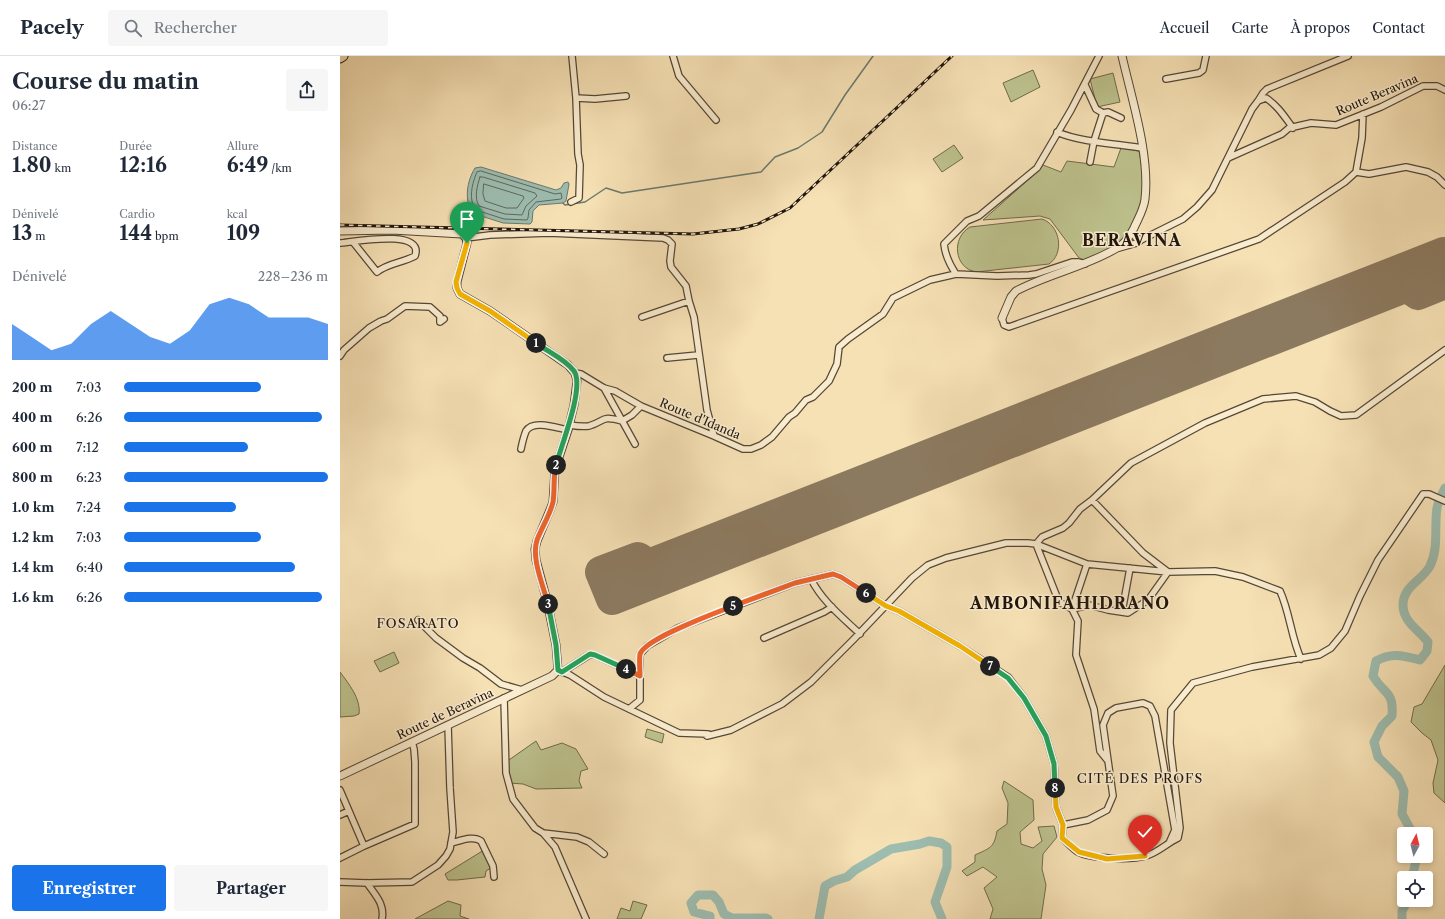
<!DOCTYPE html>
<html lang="fr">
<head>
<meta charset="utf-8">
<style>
  body { margin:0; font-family:"Libre Caslon Text",serif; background:#f6f6f7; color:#1f2937; height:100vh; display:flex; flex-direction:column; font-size:15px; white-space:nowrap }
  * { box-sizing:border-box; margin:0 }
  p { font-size:13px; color:#747a83 }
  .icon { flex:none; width:22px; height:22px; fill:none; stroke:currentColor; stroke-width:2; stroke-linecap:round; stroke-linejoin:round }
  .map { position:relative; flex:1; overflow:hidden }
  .sheet { display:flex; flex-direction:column; background:#fff; width:340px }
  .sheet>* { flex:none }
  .needle { width:26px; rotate:7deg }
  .controls { position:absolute; left:1057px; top:771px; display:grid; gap:8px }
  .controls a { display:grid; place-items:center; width:36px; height:36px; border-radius:4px; background:#fff; box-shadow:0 2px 6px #0003; font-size:20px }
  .pin { position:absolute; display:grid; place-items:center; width:34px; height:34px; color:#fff; margin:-41px -17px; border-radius:50% 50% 50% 0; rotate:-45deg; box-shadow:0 0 4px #0007 }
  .pin .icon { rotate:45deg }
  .km { position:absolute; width:20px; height:20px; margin:-10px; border-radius:50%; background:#222; color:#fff; font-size:11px; line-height:20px; text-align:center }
  .round { display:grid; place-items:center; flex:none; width:42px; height:42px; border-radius:4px; background:#f6f6f7 }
  .head { display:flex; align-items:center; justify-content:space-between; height:68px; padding:0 12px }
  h1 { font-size:22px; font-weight:800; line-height:30px }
  .figures { display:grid; grid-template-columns:repeat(3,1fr); gap:6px; height:68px; padding:4px 12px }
  .figures div { display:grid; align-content:center }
  .figures b { font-size:20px; font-weight:800 }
  .figures small { font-size:11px; font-weight:400 }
  .figures p { font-size:11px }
  .chart { height:112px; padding:8px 12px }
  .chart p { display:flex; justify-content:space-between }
  .chart svg { width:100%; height:72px; margin-top:4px; fill:#1a73e8; opacity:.7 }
  .action { display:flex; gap:8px; margin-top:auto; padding:8px 12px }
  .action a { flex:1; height:46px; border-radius:4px; background:#1a73e8; color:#fff; font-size:16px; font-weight:800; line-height:46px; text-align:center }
  .action a+a { background:#f6f6f7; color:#1f2937 }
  ul { padding:0 12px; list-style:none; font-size:13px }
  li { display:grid; grid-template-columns:64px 48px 1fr; align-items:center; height:30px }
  li i { height:10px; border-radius:5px; background:#1a73e8 }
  header { display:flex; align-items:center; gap:24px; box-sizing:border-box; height:56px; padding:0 20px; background:#fff; border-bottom:1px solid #e0e1e3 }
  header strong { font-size:19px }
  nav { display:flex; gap:22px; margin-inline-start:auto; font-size:14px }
  .search { width:280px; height:36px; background:#f6f6f7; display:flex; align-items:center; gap:10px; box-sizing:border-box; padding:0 14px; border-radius:4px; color:#747a83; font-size:15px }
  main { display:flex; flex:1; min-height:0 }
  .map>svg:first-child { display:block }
  .green { fill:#bdc28d; stroke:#6f6b4c }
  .water { fill:#9dbdb0; stroke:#6b796e }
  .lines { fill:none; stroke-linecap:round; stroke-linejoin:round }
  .shore { stroke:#5f685d; stroke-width:1 }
  .stream { stroke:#6b796e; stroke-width:1.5 }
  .river { stroke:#9dbdb0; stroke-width:9 }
  .runway { stroke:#8c7a60; stroke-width:32 }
  .minor-casing { stroke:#564735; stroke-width:8 }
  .tertiary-casing { stroke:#564735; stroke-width:9 }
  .primary-casing { stroke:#21140a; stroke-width:11 }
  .minor { stroke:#f9eccf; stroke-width:5.5 }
  .tertiary { stroke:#f9eccf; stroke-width:7 }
  .primary { stroke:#f6e1b5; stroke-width:9 }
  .rail-casing { stroke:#21140a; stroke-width:3 }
  .rail { stroke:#f9eccf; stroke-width:1.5; stroke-dasharray:4.5; stroke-linecap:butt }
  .split-1-casing { stroke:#fff; stroke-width:8 }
  .split-2-casing { stroke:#fff; stroke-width:8 }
  .split-3-casing { stroke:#fff; stroke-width:8 }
  .split-4-casing { stroke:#fff; stroke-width:8 }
  .split-5-casing { stroke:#fff; stroke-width:8 }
  .split-6-casing { stroke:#fff; stroke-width:8 }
  .split-7-casing { stroke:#fff; stroke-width:8 }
  .split-8-casing { stroke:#fff; stroke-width:8 }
  .split-9-casing { stroke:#fff; stroke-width:8 }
  .split-1 { stroke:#f5b400; stroke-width:5 }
  .split-2 { stroke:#22a559; stroke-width:5 }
  .split-3 { stroke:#f0652b; stroke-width:5 }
  .split-4 { stroke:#22a559; stroke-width:5 }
  .split-5 { stroke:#f0652b; stroke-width:5 }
  .split-6 { stroke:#f0652b; stroke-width:5 }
  .split-7 { stroke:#f5b400; stroke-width:5 }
  .split-8 { stroke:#22a559; stroke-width:5 }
  .split-9 { stroke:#f5b400; stroke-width:5 }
  .labels { text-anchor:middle; stroke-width:3; stroke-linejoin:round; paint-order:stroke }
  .street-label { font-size:12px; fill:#21140a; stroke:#f9eccf }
  .neighbourhood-label { font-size:13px; letter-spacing:1px; fill:#21140a; stroke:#f9eccf }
  .district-label { font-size:16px; font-weight:bold; letter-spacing:1px; fill:#21140a; stroke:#f9eccf }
</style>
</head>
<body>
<header>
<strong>Pacely</strong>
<div class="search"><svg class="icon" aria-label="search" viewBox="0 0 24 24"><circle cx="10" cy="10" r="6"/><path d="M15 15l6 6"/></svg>Rechercher</div>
<nav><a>Accueil</a><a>Carte</a><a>À propos</a><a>Contact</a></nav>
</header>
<main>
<section class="sheet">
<div class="head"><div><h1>Course du matin</h1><p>06:27</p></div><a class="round"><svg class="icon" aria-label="share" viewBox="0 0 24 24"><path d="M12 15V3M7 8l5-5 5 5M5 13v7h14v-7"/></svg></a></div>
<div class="figures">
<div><p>Distance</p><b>1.80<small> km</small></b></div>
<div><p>Durée</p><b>12:16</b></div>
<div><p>Allure</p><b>6:49<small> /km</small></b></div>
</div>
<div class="figures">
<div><p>Dénivelé</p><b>13<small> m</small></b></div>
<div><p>Cardio</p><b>144<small> bpm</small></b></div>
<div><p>kcal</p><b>109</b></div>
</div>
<div class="chart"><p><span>Dénivelé</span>228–236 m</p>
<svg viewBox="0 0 160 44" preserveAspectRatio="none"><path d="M0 44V22L10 30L20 38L30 34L40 22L50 14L60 22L70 30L80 34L90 26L100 10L110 6L120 10L130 18L140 18L150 18L160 22V44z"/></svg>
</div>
<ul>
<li><b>200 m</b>7:03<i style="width:67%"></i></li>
<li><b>400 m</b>6:26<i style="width:97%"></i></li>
<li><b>600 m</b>7:12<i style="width:61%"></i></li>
<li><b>800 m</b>6:23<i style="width:100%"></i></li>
<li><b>1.0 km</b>7:24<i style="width:55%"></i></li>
<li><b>1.2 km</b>7:03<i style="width:67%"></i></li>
<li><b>1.4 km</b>6:40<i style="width:84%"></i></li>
<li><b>1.6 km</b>6:26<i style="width:97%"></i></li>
</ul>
<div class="action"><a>Enregistrer</a><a>Partager</a></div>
</section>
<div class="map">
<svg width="1105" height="863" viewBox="0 0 1105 863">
  <rect width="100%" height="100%" fill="#f6e1b5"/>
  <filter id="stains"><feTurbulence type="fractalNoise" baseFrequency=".005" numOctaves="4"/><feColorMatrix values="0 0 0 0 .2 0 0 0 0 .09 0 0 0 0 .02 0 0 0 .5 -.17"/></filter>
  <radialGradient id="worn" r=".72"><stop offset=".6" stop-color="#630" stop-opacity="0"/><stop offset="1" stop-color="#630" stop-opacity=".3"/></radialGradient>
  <path class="green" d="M693,14L700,31L671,46L663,27Z
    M773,17L780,46L757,51L750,23Z
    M614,89L623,102L602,116L593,103Z
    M781,92L799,95C801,106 804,119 803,131C803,154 793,180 773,193C766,198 756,201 748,205L739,202L710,163L700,160L643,164L696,117L703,109L721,116L727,105L774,111Z
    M702,163C720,169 725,197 709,208L636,216C614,212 611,182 630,171Z
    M54,596L59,607L40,616L34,605Z
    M1105,609V747L1094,737L1093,727L1098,704L1091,684L1082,677L1071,666L1074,651L1082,648Z
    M0,616C9,628 21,643 19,658L14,660L0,661Z
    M307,673L324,678L322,687L305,681Z
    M196,685L201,694L222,687L236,693L248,713L241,715L239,725L242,732L196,733L183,728L169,727L166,706Z
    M664,725L693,744L694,764L680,776L681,788L693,792L702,785L698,771L714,770L717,781L703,798L702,813L706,829L701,863H650L653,853L644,832L657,821L643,811L627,820L622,815L635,806V799C650,792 654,792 657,775L667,768L668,747L662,732Z
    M144,794L151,812L146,815L145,821L117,824H108L105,818Z
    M108,845L121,849L120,860L129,863H75Z
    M293,845L307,849L301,863H277L281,852L290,855Z"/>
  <path class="water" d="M141,111L216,134L221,132L224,127L228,126L229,128L226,145L223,147L199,149L193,155L192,166L190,168L163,167L132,157C124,143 127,125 135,112Z"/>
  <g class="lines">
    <path class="shore" d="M141,115L215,138L221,137L222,142L221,143L196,146L189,154L188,162L187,164L164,163L136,154C128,144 132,127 137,116Z
      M140,121H143L195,137L197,140L186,150L182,159L165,158L139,150C134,142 137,130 140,121Z
      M144,128L183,140L184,142L177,152H166L145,145L143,138Z"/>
    <path class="stream" d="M223,147L225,149L245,146L266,132L282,137L421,116L435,101L458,92L482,76L505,39L533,0"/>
    <path class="river" d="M1073,778L1062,758L1064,735L1058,721L1038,701L1034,686L1042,670L1052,660C1054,634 1044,639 1033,620L1036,605C1052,596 1064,600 1080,604L1087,595L1088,586C1079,574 1063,566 1063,549C1063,530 1082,525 1090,510C1099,492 1094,471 1097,452C1098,446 1102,438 1105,432
      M1072,822L1077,800
      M370,863V860L354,856L351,847L358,839H373L379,846L384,858L392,862H426L428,863
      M479,863L485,830L494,825L507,821L515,814L551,793L580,788L589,785L601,787L607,791V811L595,846L602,863
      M1062,863V855L1068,844"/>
    <path class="runway" d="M1105,199L1104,197L309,509L298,502L261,516L272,543L1067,230L1078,238L1105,227"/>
    <defs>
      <path id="minor" d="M333,0L339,20L376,64
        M826,23L859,17L863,14L866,0
        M745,29L756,53L763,57L768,56L781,62
        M236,42L255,43L286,40
        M918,45L923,37L927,33L1008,0
        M717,76C739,86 778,88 803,92
        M888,102L942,78L949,72L971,67L996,69L1041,51L1083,30H1097L1105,34
        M750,106L754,85L763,57
        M1016,116L1029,118L1066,111L1088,116L1097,121L1105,129
        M231,146L239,142L240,109L238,98L236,42L232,0
        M792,176L796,182L801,184L843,163L857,151L872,134L912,53L918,45L926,42C938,50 944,60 953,72
        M126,182L150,179L209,177L323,182L328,184L332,188L330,205L331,211L346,230L349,245L354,261L367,354L374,380
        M0,187C13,186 85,172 75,200C62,207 48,207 37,216L13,186
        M779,192L797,187L801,184
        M616,218C610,209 605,199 604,188L627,165L639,160L697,112L731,54L759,0
        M302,261L349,245
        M662,262L664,269L669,271L919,183L1005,126L1016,116L1022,82L1023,58
        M0,300L4,294L29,272L41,265L47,263L65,250L90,251L100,260V266L104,263
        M327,302L358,299
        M235,317L241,318L264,332L275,335L301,350L374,380L403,393H411L421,389L432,381L449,361L455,357L466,344L473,341L489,325L497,308L499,291L508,283L543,258L553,242L590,224L616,218L657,220L689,219L696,218L732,206H738L745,208
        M264,332L295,388
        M229,369C236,370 242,371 249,370C266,365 260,359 282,365L292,359L301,350
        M181,393C182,388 184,380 186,375C193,363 217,372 228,374
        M752,444L803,497L828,516
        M696,488L702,481L723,472L729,467L740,453L752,444L791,407L865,367L923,343L956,340L975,346L990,355L1001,360L1016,359L1105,294
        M696,488L719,546L732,553L738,565L736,599L754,653L760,695L768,705
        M471,523C482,545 502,561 520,578
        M732,553L749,549L768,554L788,557L808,544L828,516
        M732,553L747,508
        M782,556L790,512
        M78,564L96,582L123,602L140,612L161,628L182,634
        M424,582L484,556L492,551
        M218,614L230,619L264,641L339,677L368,678L367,680L391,674L442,648L471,626L513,584L572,522L588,509L606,502L666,487H688L696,488L747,508L828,516L875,515L903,521L940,535C950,557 951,581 961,603
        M222,616L249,599H255L300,620
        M164,642L166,717L173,743L195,772L203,777L215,791L246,863
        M289,653L300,644V598L307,590L338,572L455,527L493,518L501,521L546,550L559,555L620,590L668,621L684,642L706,680L714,708L716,751L723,769L722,782C727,786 733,793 738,796C751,803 792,804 806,800C819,796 827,787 838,782L840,772L830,687L831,654L853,627L912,611L979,599L991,592L1005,575L1020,540L1038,504L1083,438H1089L1105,445
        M0,734L24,790
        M0,759L9,755
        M723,769L748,764L767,754L773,740L763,669L768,657L776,652L803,647L810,650L815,660L835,774L830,785
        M203,777L237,781L249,786L264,798
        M111,787C120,785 133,779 141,785L153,810L154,821
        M0,802L24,790L75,768V706L74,693L72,686
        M0,826L27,827L72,826L98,809L106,800L110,793L113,776L110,732L108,669
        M27,827C35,839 45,848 42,863"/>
      <path id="tertiary" d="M0,175L52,174L122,178L126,182L127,187L117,226V232L120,238L150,255L228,309L235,317L237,325L234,349L228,374L215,413L213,446L210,454L197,485L195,493L196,504L207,545L216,589L218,614L212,620L0,720
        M662,262L671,241L676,235C708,218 745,211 777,192C785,188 790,180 794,172C798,163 804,153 805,143C810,99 792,44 782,0"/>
      <path id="primary" d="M0,2L3,0"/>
    </defs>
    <use href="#minor" class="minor-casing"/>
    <use href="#tertiary" class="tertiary-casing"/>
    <use href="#primary" class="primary-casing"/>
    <use href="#minor" class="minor"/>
    <use href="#tertiary" class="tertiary"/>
    <use href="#primary" class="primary"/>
    <defs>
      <path id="rail" d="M0,169L353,178L399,173L418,168L450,152L612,0"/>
    </defs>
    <use href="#rail" class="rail-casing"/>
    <use href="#rail" class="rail"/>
  </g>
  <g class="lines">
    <defs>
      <path id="split-1" d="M127,187L116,226L117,232L120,238L150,255L196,287"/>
      <path id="split-2" d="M196,287C208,296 225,303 234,315C245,331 221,390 216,409"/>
      <path id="split-3" d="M208,548C203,529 191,502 197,484C202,471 210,459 213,446C215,434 213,421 216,409"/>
      <path id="split-4" d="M208,548L216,589L218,614L222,616L250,598L255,599L286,613"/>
      <path id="split-5" d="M286,613L300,620C300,614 299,604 300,598C306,582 376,557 393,550"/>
      <path id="split-6" d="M393,550L455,527L493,518L501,521L526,537"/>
      <path id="split-7" d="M526,537L546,550L559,555L620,590L650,610"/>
      <path id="split-8" d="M650,610L668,622L684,642L706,680L714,708L715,732"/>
      <path id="split-9" d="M715,732L716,751L723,769L722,782L739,796L767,803L805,800"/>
    </defs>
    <use href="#split-1" class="split-1-casing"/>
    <use href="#split-2" class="split-2-casing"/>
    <use href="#split-3" class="split-3-casing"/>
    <use href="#split-4" class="split-4-casing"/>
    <use href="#split-5" class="split-5-casing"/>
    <use href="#split-6" class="split-6-casing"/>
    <use href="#split-7" class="split-7-casing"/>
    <use href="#split-8" class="split-8-casing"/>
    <use href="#split-9" class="split-9-casing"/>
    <use href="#split-1" class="split-1"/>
    <use href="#split-2" class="split-2"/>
    <use href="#split-3" class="split-3"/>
    <use href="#split-4" class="split-4"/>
    <use href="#split-5" class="split-5"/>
    <use href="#split-6" class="split-6"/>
    <use href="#split-7" class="split-7"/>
    <use href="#split-8" class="split-8"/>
    <use href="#split-9" class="split-9"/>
  </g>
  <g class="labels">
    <g class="street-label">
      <text transform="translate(1037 39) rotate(-23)" y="4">Route Beravina</text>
      <text transform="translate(360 363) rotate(23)" y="4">Route d'Idanda</text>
      <text transform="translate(105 658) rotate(-25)" y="4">Route de Beravina</text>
    </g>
    <g class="neighbourhood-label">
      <text x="78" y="572">FOSARATO</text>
      <text x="800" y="727">CITÉ DES PROFS</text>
    </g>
    <g class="district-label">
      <text x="792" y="190">BERAVINA</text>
      <text x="730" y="553">AMBONIFAHIDRANO</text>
    </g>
  </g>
  <rect width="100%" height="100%" filter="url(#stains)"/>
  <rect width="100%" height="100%" fill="url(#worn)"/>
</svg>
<div class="controls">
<a><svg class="needle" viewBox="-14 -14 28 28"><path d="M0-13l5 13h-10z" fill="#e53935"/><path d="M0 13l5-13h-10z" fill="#747a83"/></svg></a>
<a><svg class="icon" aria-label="locate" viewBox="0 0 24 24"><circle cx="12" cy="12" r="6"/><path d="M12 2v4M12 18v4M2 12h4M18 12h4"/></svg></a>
</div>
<div class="pin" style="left:127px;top:187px;background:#1e9e55"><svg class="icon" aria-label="arrive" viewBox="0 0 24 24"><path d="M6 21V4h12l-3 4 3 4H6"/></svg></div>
<div class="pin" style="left:805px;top:800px;background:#d93025"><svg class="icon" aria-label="check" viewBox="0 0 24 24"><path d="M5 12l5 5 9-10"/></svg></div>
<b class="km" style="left:196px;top:287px">1</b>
<b class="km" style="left:216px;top:409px">2</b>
<b class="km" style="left:208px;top:548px">3</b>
<b class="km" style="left:286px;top:613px">4</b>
<b class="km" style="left:393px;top:550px">5</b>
<b class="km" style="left:526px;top:537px">6</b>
<b class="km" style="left:650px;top:610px">7</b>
<b class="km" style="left:715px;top:732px">8</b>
</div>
</main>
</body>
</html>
